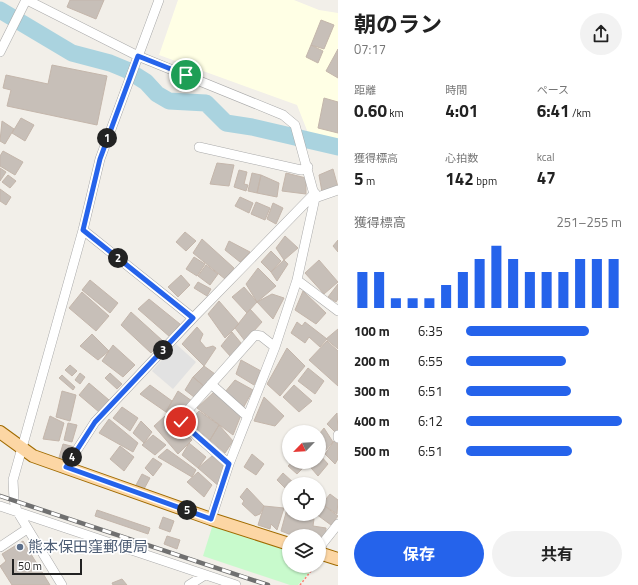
<!DOCTYPE html>
<html lang="ja">
<head>
<meta charset="utf-8">
<style>
  body { margin:0; font-family:"Titillium Web","Noto Sans JP",sans-serif; background:#f2f2f2; color:#222; height:100vh; display:flex; flex-direction:column; font-size:15px; white-space:nowrap }
  * { box-sizing:border-box; margin:0 }
  p { font-size:13px; color:#767676 }
  .icon { flex:none; width:22px; height:22px; fill:none; stroke:currentColor; stroke-width:2; stroke-linecap:round; stroke-linejoin:round }
  .map { position:relative; flex:1; overflow:hidden }
  .details { display:flex; flex-direction:column; background:#fff; width:300px }
  .details>* { flex:none }
  .needle { width:26px; rotate:245deg }
  .fabs { position:absolute; left:282px; top:425px; display:grid; gap:8px }
  .fabs a { display:grid; place-items:center; width:44px; height:44px; border-radius:50%; background:#fff; box-shadow:0 1px 3px #0004; font-size:20px }
  .scale { position:absolute; left:12px; bottom:10px; width:70px; box-sizing:border-box; padding-left:4px; border:2px solid #222; border-top:0; font-size:11px; line-height:14px; white-space:nowrap; color:#222; -webkit-text-stroke:3px #fff; paint-order:stroke }
  .pin { position:absolute; display:grid; place-items:center; width:34px; height:34px; color:#fff; margin:-17px; border:2px solid #fff; border-radius:50%; box-shadow:0 1px 4px #0007 }
  .km { position:absolute; width:20px; height:20px; margin:-10px; border-radius:50%; background:#222; color:#fff; font-size:11px; line-height:20px; text-align:center }
  .round { display:grid; place-items:center; flex:none; width:42px; height:42px; border-radius:21px; background:#f2f2f2 }
  .headline { display:flex; align-items:center; justify-content:space-between; height:68px; padding:0 16px }
  h1 { font-size:22px; font-weight:700; line-height:30px }
  .metrics { display:grid; grid-template-columns:repeat(3,1fr); gap:6px; height:68px; padding:4px 16px }
  .metrics div { display:grid; align-content:center }
  .metrics b { font-size:17px; font-weight:700 }
  .metrics small { font-size:11px; font-weight:400 }
  .metrics p { font-size:11px }
  .chart { height:112px; padding:8px 16px }
  .chart p { display:flex; justify-content:space-between }
  .chart svg { width:100%; height:72px; margin-top:4px; stroke:#2563eb; stroke-width:6 }
  .action { display:flex; gap:8px; margin-top:auto; padding:8px 16px }
  .action a { flex:1; height:46px; border-radius:24px; background:#2563eb; color:#fff; font-size:16px; font-weight:700; line-height:46px; text-align:center }
  .action a+a { background:#f2f2f2; color:#222 }
  ul { padding:0 16px; list-style:none; font-size:13px }
  li { display:grid; grid-template-columns:64px 48px 1fr; align-items:center; height:30px }
  li i { height:10px; border-radius:5px; background:#2563eb }
  main { display:flex; flex:1; min-height:0 }
  .map>svg:first-child { display:block }
  .education { fill:#ffffe5 }
  .park { fill:#c8facc }
  .parking { fill:#e2e2e2 }
  .lines { fill:none; stroke-linecap:round; stroke-linejoin:round }
  .river { stroke:#aad3df; stroke-width:17 }
  .building { fill:#c7bfb8; stroke:#c4b6ab }
  .minor-casing { stroke:#a9a9a9; stroke-width:10 }
  .major-casing { stroke:#a06b00; stroke-width:14 }
  .path { stroke:#fa8072; stroke-width:1.5; stroke-dasharray:2 2; stroke-linecap:butt }
  .minor { stroke:#fff; stroke-width:9 }
  .major { stroke:#fcd6a4; stroke-width:12 }
  .rail-casing { stroke:#707070; stroke-width:4.5 }
  .rail { stroke:#fff; stroke-width:3; stroke-dasharray:9; stroke-linecap:butt }
  .route-casing { stroke:#fff; stroke-width:8 }
  .route { stroke:#2563eb; stroke-width:5 }
  .service-dot { fill:#5c6f8a; stroke:#fff; stroke-width:1.5 }
  .labels { text-anchor:middle; stroke-width:3.5; stroke-linejoin:round; paint-order:stroke }
  .service-label { font-size:15px; fill:#4e5e75; stroke:#fff; text-anchor:start }
</style>
</head>
<body>
<main>
<div class="map">
<svg width="338" height="585" viewBox="0 0 338 585">
  <rect width="100%" height="100%" fill="#f2efe9"/>
  <path class="education" d="M178,0H294L319,10L338,13V142L310,138L297,105L159,55Z"/>
  <path class="park" d="M213,524L289,548V566H316L298,585H290L203,556Z"/>
  <path class="parking" d="M176,344L196,362L173,389L152,371Z"/>
  <g class="lines">
    <path class="river" d="M0,10L72,53L110,63L127,70L146,82L157,94L169,101L206,103L226,123L252,127L338,147"/>
  </g>
  <path class="building" d="M70,0H104L96,19L67,7Z
    M321,20L334,25L324,49L311,45Z
    M311,45L323,51L318,63L306,57Z
    M338,49V78L326,71Z
    M52,65L107,76L97,125L7,106L11,90L3,88L6,75L48,84Z
    M324,98L338,102V133L318,128Z
    M21,118L34,125L25,141L12,133Z
    M2,121L14,129L5,144L0,141Z
    M3,151L23,162L15,175L0,166V156Z
    M217,163L234,165L229,186L210,184Z
    M0,168L6,172L0,181Z
    M333,169L338,187L322,192L319,175Z
    M239,170L247,172L244,184L248,185L246,191L234,187Z
    M252,173L261,175L257,193L248,191Z
    M286,173L306,178V194L282,191Z
    M8,175L16,181L10,188L2,182Z
    M261,175L279,183L277,197L257,193Z
    M0,189L11,197L6,205L0,201Z
    M240,197L253,203L249,213L235,206Z
    M256,202L270,208L265,220L251,214Z
    M273,203L283,208L276,224L267,219Z
    M185,232L196,241L186,251L176,242Z
    M285,236L298,248L284,260L276,248Z
    M202,239L234,268L225,279L193,253Z
    M338,240V252L333,246Z
    M229,241L250,252L240,262L225,250Z
    M271,251L281,261L271,272L261,262Z
    M194,257L205,264L197,276L186,269Z
    M284,260L288,264L277,281L271,272Z
    M319,260L338,282L324,294L305,273Z
    M206,265L218,274L210,285L198,276Z
    M258,268L276,286L257,302L246,284Z
    M181,275L190,285L178,297L168,287Z
    M90,280L118,303L110,313L82,290Z
    M198,282L211,289L207,296L194,288Z
    M338,284V299L336,302L328,297Z
    M244,287L257,302L247,313L232,297Z
    M303,291L326,313L316,324L295,310Z
    M82,292L109,316L96,331L69,308Z
    M272,294L284,298L273,319L257,302Z
    M149,299L180,324L170,337L138,309Z
    M219,301L239,324L225,338L208,314Z
    M250,309L262,322L245,341L235,328Z
    M131,312L163,341L151,353L121,325Z
    M297,322L302,326L305,322L327,339L320,347L309,337L305,343L291,333Z
    M197,327L203,334L200,341L206,348L213,346L216,348L204,366L182,344Z
    M338,329V349L326,339Z
    M232,332L241,343L231,357L221,346Z
    M92,334L109,351L98,360L80,346Z
    M327,341L338,351V386L309,360Z
    M113,345L135,365L123,377L102,361Z
    M287,348L305,366L280,396L267,384Z
    M241,360L261,371L254,385L236,374Z
    M70,365L77,371L72,376L65,370Z
    M204,366L215,374L205,387L193,377Z
    M308,368L324,381L315,394L298,381Z
    M80,373L85,377L80,384L75,380Z
    M110,373L122,384L117,389L105,378Z
    M62,375L75,387L73,390L59,378Z
    M193,377L205,387L194,397L185,390Z
    M235,380L253,390L241,412L225,392Z
    M89,383L109,400L99,412L79,395Z
    M150,385L172,401L166,412L140,394Z
    M294,385L312,401L299,412L283,397Z
    M62,391L76,395L70,421L56,417Z
    M178,391L192,401L177,417L166,412Z
    M214,392L241,415L233,435L197,408Z
    M264,397L284,416L275,426L254,421Z
    M122,407L138,418L130,431L113,418Z
    M199,411L219,425L210,440L189,422Z
    M337,413L338,431L336,433L327,424Z
    M50,416L64,423L59,441L43,439Z
    M165,416L192,440L178,454L154,426Z
    M109,419L138,443L133,452L99,433Z
    M141,421L152,432L144,443L133,433Z
    M68,423L77,425L72,442L64,440Z
    M219,425L233,441L225,453L210,440Z
    M324,428L333,442L324,452L319,446V432L320,433Z
    M153,435L166,445L155,455L142,445Z
    M334,441L338,444V459L335,464L325,454Z
    M189,443L206,457L198,468L182,455Z
    M63,444L75,447L64,463L58,461Z
    M120,446L134,457L124,471L110,459Z
    M167,449L196,470L192,477L158,457Z
    M252,454L264,464L256,475L244,467Z
    M319,454L328,464L318,476L306,462H319Z
    M212,456L224,467L221,488L198,468Z
    M153,458L162,464L153,476L145,468Z
    M292,462H302L305,466L297,474L288,466Z
    M198,472L212,485L204,497L187,482Z
    M283,473L295,484H289V492L277,480Z
    M142,474L150,478L144,489L136,485Z
    M247,488L264,506L260,514L255,516L242,504L244,501L240,497Z
    M330,494L338,500L337,514L322,504Z
    M319,502L338,516L331,525L316,514H319Z
    M264,506L284,508L277,530L271,524L270,529L258,525Z
    M287,509H289V514H304L303,517L314,519L313,526L326,528V548L319,546V536H294L281,531Z
    M97,510L150,528L148,534L95,516Z
    M163,517L174,521L170,532L159,528Z
    M167,536L180,540L177,549L164,544Z
    M23,541L50,585H12L0,566L6,561L2,554Z
    M122,579L127,585H113L112,583Z"/>
  <g class="lines">
    <defs>
      <path id="minor" d="M27,0L138,56L283,115L295,125L315,198L297,280L275,347L229,464L211,519
        M0,52L26,0
        M199,147L301,170L308,167
        M315,198L338,190
        M83,230L193,318
        M297,280L338,311
        M211,384L248,417
        M338,435V438
        M229,464L181,422V418L255,335L261,336L275,347
        M66,467L95,422L193,318L315,193
        M0,506L236,585
        M0,547L27,529
        M319,548L338,524
        M62,585L17,511L14,500L13,480L83,230L100,159L159,0
        M189,585L205,575"/>
      <path id="major" d="M0,432L33,456L211,519L289,544
        M319,553L338,559"/>
    </defs>
    <use href="#minor" class="minor-casing"/>
    <use href="#major" class="major-casing"/>
    <path class="path" d="M300,585L315,566"/>
    <use href="#minor" class="minor"/>
    <use href="#major" class="major"/>
    <defs>
      <path id="rail" d="M0,496L268,585"/>
    </defs>
    <use href="#rail" class="rail-casing"/>
    <use href="#rail" class="rail"/>
  </g>
  <g class="lines">
    <defs>
      <path id="route" d="M181,422L229,464L211,519L66,467L95,422L193,318L83,230L100,159L138,56L186,75"/>
    </defs>
    <use href="#route" class="route-casing"/>
    <use href="#route" class="route"/>
  </g>
  <circle class="service-dot" cx="20" cy="547" r="4"/>
  <g class="labels">
    <g class="service-label">
      <text x="28" y="552">熊本保田窪郵便局</text>
    </g>
  </g>
</svg>
<div class="fabs">
<a><svg class="needle" viewBox="-14 -14 28 28"><path d="M0-13l5 13h-10z" fill="#e53935"/><path d="M0 13l5-13h-10z" fill="#767676"/></svg></a>
<a><svg class="icon" aria-label="locate" viewBox="0 0 24 24"><circle cx="12" cy="12" r="6"/><path d="M12 2v4M12 18v4M2 12h4M18 12h4"/></svg></a>
<a><svg class="icon" aria-label="layers" viewBox="0 0 24 24"><path d="M12 4l9 5-9 5-9-5zM3 14l9 5 9-5"/></svg></a>
</div>
<div class="scale">50 m</div>
<div class="pin" style="left:186px;top:75px;background:#1e9e55"><svg class="icon" aria-label="arrive" viewBox="0 0 24 24"><path d="M6 21V4h12l-3 4 3 4H6"/></svg></div>
<div class="pin" style="left:181px;top:422px;background:#d93025"><svg class="icon" aria-label="check" viewBox="0 0 24 24"><path d="M5 12l5 5 9-10"/></svg></div>
<b class="km" style="left:107px;top:138px">1</b>
<b class="km" style="left:118px;top:258px">2</b>
<b class="km" style="left:163px;top:350px">3</b>
<b class="km" style="left:72px;top:457px">4</b>
<b class="km" style="left:187px;top:510px">5</b>
</div>
<section class="details">
<div class="headline"><div><h1>朝のラン</h1><p>07:17</p></div><a class="round"><svg class="icon" aria-label="share" viewBox="0 0 24 24"><path d="M12 15V3M7 8l5-5 5 5M5 13v7h14v-7"/></svg></a></div>
<div class="metrics">
<div><p>距離</p><b>0.60<small> km</small></b></div>
<div><p>時間</p><b>4:01</b></div>
<div><p>ペース</p><b>6:41<small> /km</small></b></div>
</div>
<div class="metrics">
<div><p>獲得標高</p><b>5<small> m</small></b></div>
<div><p>心拍数</p><b>142<small> bpm</small></b></div>
<div><p>kcal</p><b>47</b></div>
</div>
<div class="chart"><p><span>獲得標高</span>251–255 m</p>
<svg viewBox="0 0 160 44" preserveAspectRatio="none"><path d="M5 44V22M15 44V22M25 44V38M35 44V38M45 44V38M55 44V30M65 44V22M75 44V14M85 44V6M95 44V14M105 44V22M115 44V22M125 44V22M135 44V14M145 44V14M155 44V14"/></svg>
</div>
<ul>
<li><b>100 m</b>6:35<i style="width:79%"></i></li>
<li><b>200 m</b>6:55<i style="width:64%"></i></li>
<li><b>300 m</b>6:51<i style="width:67%"></i></li>
<li><b>400 m</b>6:12<i style="width:100%"></i></li>
<li><b>500 m</b>6:51<i style="width:68%"></i></li>
</ul>
<div class="action"><a>保存</a><a>共有</a></div>
</section>
</main>
</body>
</html>
